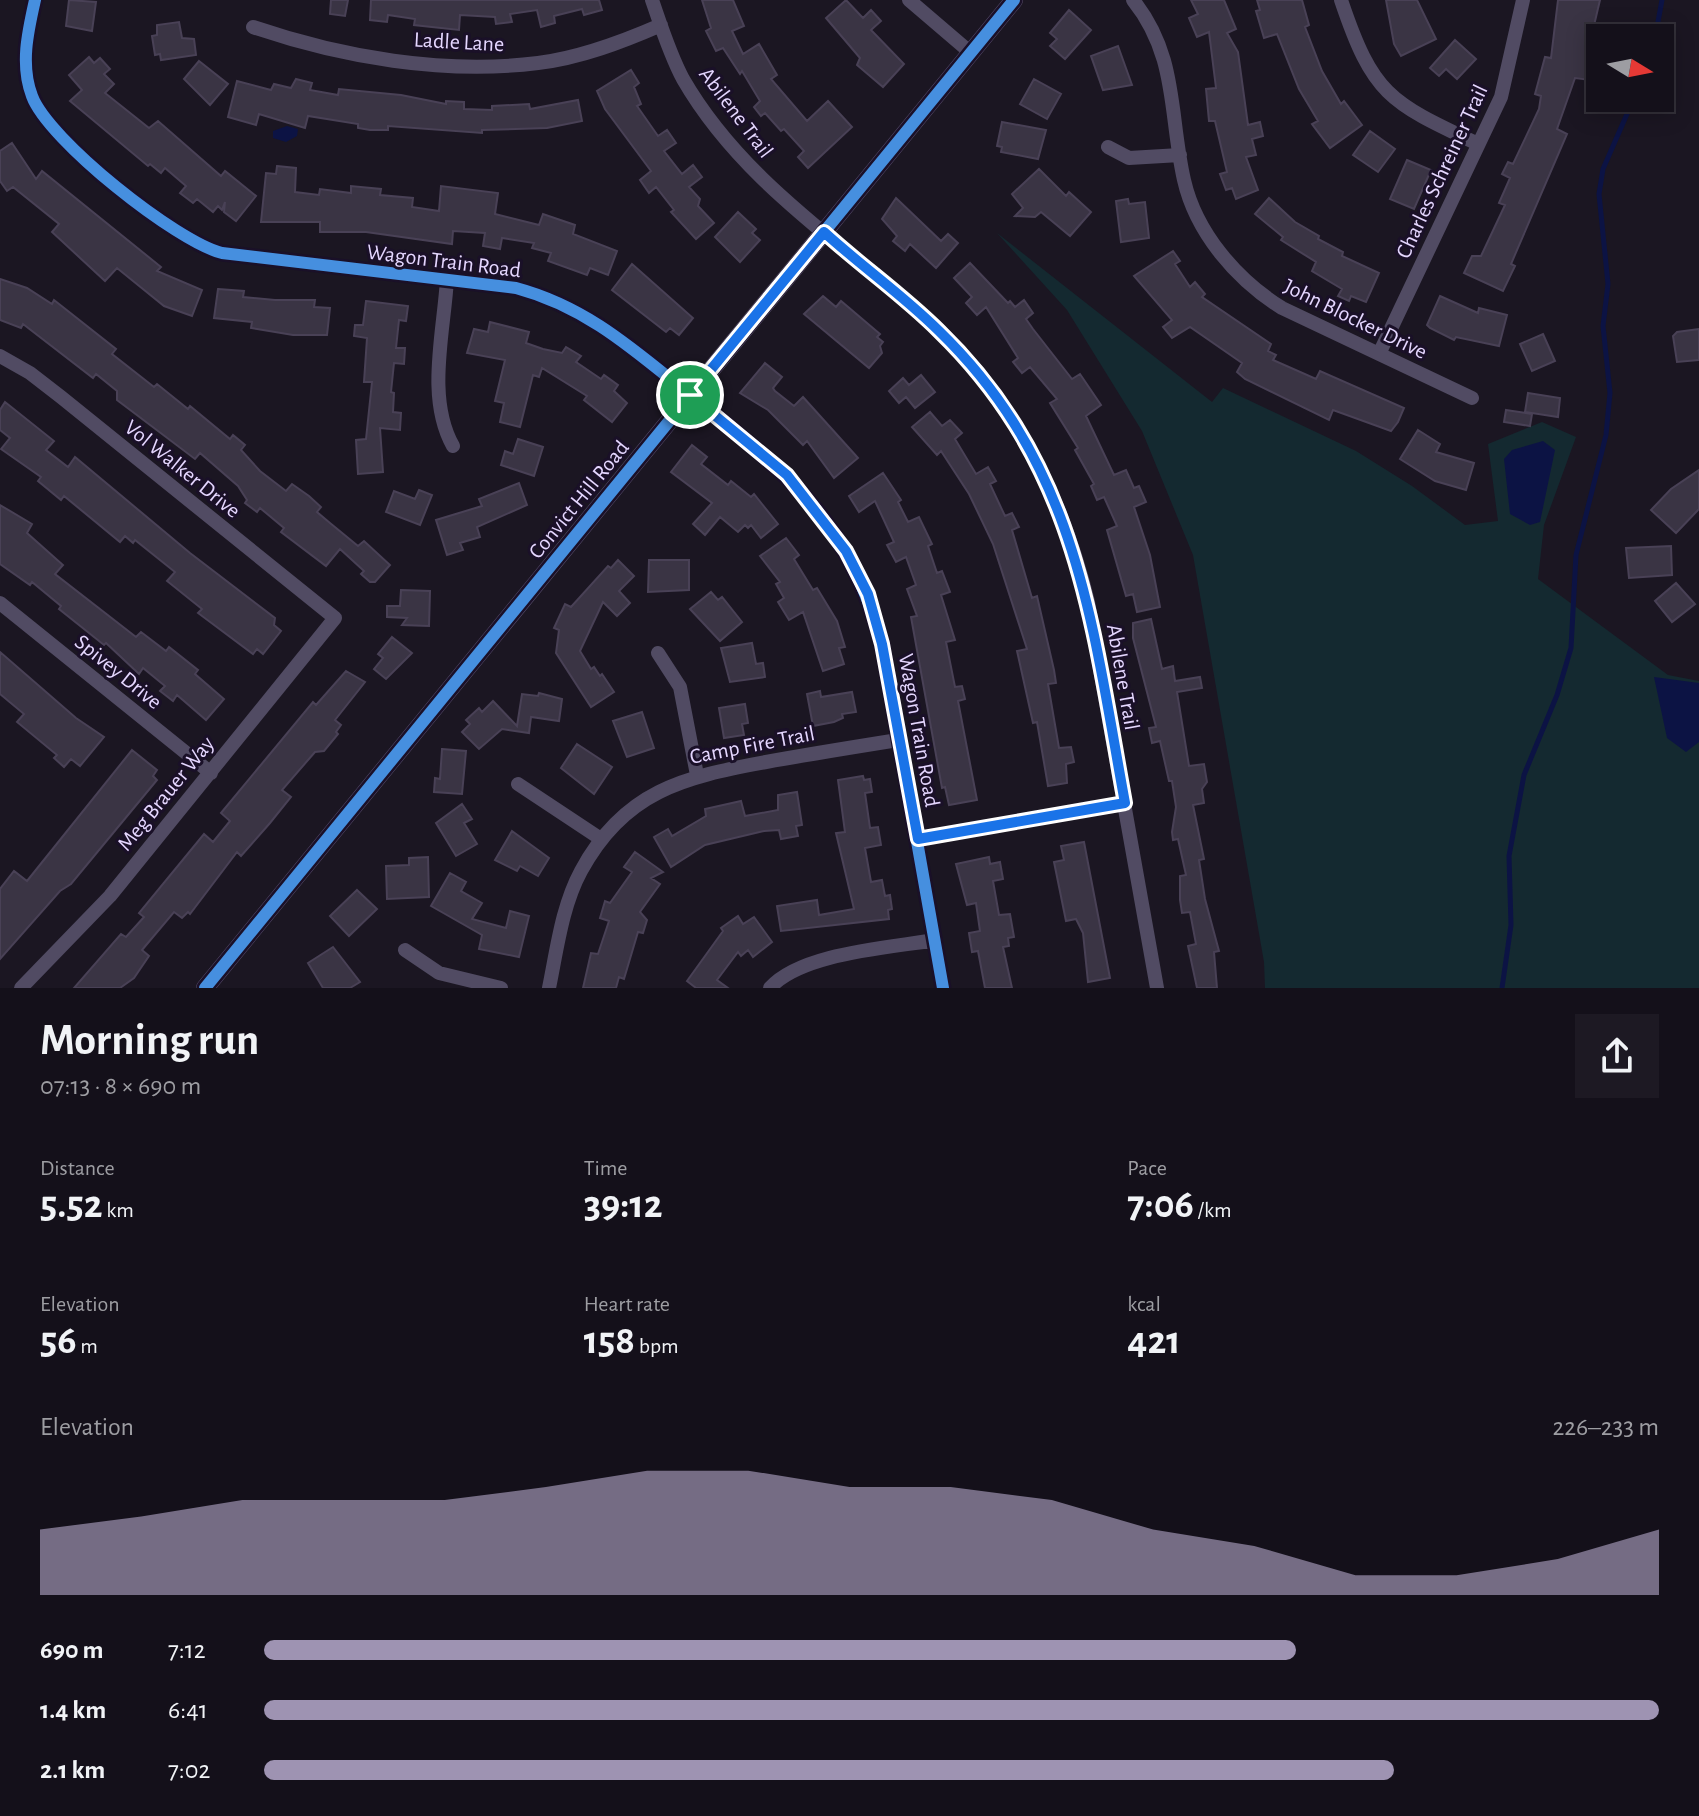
<!DOCTYPE html>
<html lang="en">
<head>
<meta charset="utf-8">
<style>
  body { margin:0; font-family:"Alegreya Sans",sans-serif; background:#1d1923; color:#f1f3f6; height:100vh; display:flex; flex-direction:column; font-size:30px; white-space:nowrap }
  * { box-sizing:border-box; margin:0 }
  p { font-size:26px; color:#9d9da2 }
  .icon { flex:none; width:44px; height:44px; fill:none; stroke:currentColor; stroke-width:2; stroke-linecap:round; stroke-linejoin:round }
  .map { position:relative; height:988px; overflow:hidden }
  .panel { display:flex; flex-direction:column; background:#14101a; flex:1 }
  .panel>* { flex:none }
  .needle { width:52px; rotate:100deg }
  .controls { position:absolute; left:1586px; top:24px; display:grid; gap:16px }
  .controls a { display:grid; place-items:center; width:88px; height:88px; border-radius:0px; background:#14101a; box-shadow:0 4px 20px #0003,0 0 0 2px #333039; font-size:40px }
  .pin { position:absolute; display:grid; place-items:center; width:68px; height:68px; color:#fff; margin:-34px; border:4px solid #fff; border-radius:50%; box-shadow:0 2px 8px #0007 }
  .round { display:grid; place-items:center; flex:none; width:84px; height:84px; border-radius:0px; background:#1d1923 }
  .headline { display:flex; align-items:center; justify-content:space-between; height:136px; padding:0 40px }
  h1 { font-size:44px; font-weight:700; line-height:60px }
  .metrics { display:grid; grid-template-columns:repeat(3,1fr); gap:12px; height:136px; padding:8px 40px }
  .metrics div { display:grid; align-content:center }
  .metrics b { font-size:40px; font-weight:700 }
  .metrics small { font-size:22px; font-weight:400 }
  .metrics p { font-size:22px }
  .chart { height:224px; padding:16px 40px }
  .chart p { display:flex; justify-content:space-between }
  .chart svg { width:100%; height:144px; margin-top:8px; fill:#9e93b2; opacity:.7 }
  ul { padding:0 40px; list-style:none; font-size:26px }
  li { display:grid; grid-template-columns:128px 96px 1fr; align-items:center; height:60px }
  li i { height:20px; border-radius:10px; background:#9e93b2 }
  .map>svg:first-child { display:block }
  .green { fill:#142930 }
  .water { fill:#0c1344 }
  .lines { fill:none; stroke-linecap:round; stroke-linejoin:round }
  .stream { stroke:#0c1344; stroke-width:5 }
  .building { fill:#3a3444; stroke:#494156; stroke-width:2 }
  .street { stroke:#514b63; stroke-width:14 }
  .secondary { stroke:#564d69; stroke-width:18 }
  .cycleway-casing { stroke:#1a1028; stroke-width:17 }
  .cycleway { stroke:#468fdf; stroke-width:12 }
  .route-casing { stroke:#fff; stroke-width:16 }
  .route { stroke:#1a73e8; stroke-width:10 }
  .labels { text-anchor:middle; stroke-width:6; stroke-linejoin:round; paint-order:stroke }
  .street-label { font-size:22px; fill:#e5d7ff; stroke:#1a1028 }
</style>
</head>
<body>
<div class="map">
<svg width="1699" height="988" viewBox="0 0 1699 988">
  <rect width="100%" height="100%" fill="#1b1622"/>
  <path class="green" d="M997,233L1212,402L1223,388L1356,451L1412,486L1465,525L1498,521L1488,444L1542,422L1576,437L1544,525L1538,579L1668,675L1699,681V988H1265L1264,962L1193,555L1142,431L1067,310Z"/>
  <path class="water" d="M287,126L298,129L297,136L286,142L273,138V131Z
    M1543,441L1555,450L1540,522L1530,525L1510,514L1504,459L1512,450Z
    M1654,677L1699,683V742L1686,752L1667,738Z"/>
  <g class="lines">
    <path class="stream" d="M1655,38L1662,0
      M1502,988L1511,925L1509,856L1524,775L1557,695L1571,648L1576,555L1606,435L1610,393L1603,326L1608,284L1599,194L1603,169L1634,98"/>
  </g>
  <path class="building" d="M69,0L96,2L92,31L66,26Z
    M331,0H348L345,16L330,14Z
    M371,0H599L602,10L584,15L582,9L554,16L555,23L541,27L537,10L510,14L512,22L496,24L495,17L460,15L459,30L414,25L415,19L388,15L387,22L370,20Z
    M702,0H733L744,26L732,31L743,54L759,44L777,75L771,79L807,121L828,101L852,127L808,168L798,157L804,151L784,129L781,131L765,113L761,116L754,107L760,101L742,71L740,74L723,48L716,51L706,31L711,28Z
    M846,0L863,18L871,10L881,21L871,30L904,64L883,87L857,65L860,58L826,18Z
    M1191,0H1224L1236,29L1227,33L1238,52L1248,125L1260,122L1263,136L1252,139L1256,155L1246,157L1258,190L1236,199L1232,188L1226,190L1220,174L1227,172L1215,121H1209L1206,89L1216,88L1209,32L1197,37L1189,18L1198,14Z
    M1257,0H1302L1309,25L1305,27L1322,71L1341,104L1344,101L1362,125L1330,148L1312,124L1318,121L1299,89L1277,34L1264,38L1256,11L1260,10Z
    M1386,0H1417L1436,39L1401,56L1394,44Z
    M1558,0H1600L1588,51L1594,52L1590,80L1575,78L1557,129L1567,134L1511,264L1515,266L1503,291L1464,273L1472,256H1481L1505,205L1499,203L1510,178L1502,174L1508,162L1513,164L1539,109L1541,96L1535,94L1545,57L1551,58Z
    M1069,10L1091,30L1065,59L1050,46L1057,39L1050,33Z
    M179,22L182,38L194,39L196,55L161,60L160,54L155,55L152,36L157,35V25Z
    M1455,40L1476,59L1457,79L1446,69L1439,76L1430,68Z
    M1118,46L1132,85L1103,90L1091,56Z
    M89,57L94,63L100,58L110,69L104,74L114,84L105,93L149,128L158,121L221,176L225,171L256,196L236,221L224,212L225,202L222,210L218,206L213,212L197,199L193,203L180,193L186,186L165,168L161,173L150,164L148,166L70,101L82,90L69,75Z
    M199,61L228,84L210,105L184,79Z
    M631,70L639,83L634,87L641,104L637,106L658,136L667,130L676,143L664,151L682,174L693,165L702,177L689,187L700,199L698,206L714,223L696,239L671,212L674,210L656,187L649,193L640,180L651,171L605,109L597,91Z
    M296,79L312,83L310,90L338,95L339,89L401,95L446,104V101L464,102V109L492,110V106L529,104L530,109L578,100L582,121L547,128L482,130V133L388,126V130H370L358,128V124L308,116L305,128L259,114L256,125L228,117L237,81L271,90L274,84L291,88Z
    M1034,79L1061,94L1047,119L1020,104Z
    M1002,122L1046,130L1038,159L1001,152L1002,147L997,146Z
    M1370,131L1395,149L1378,172L1353,155Z
    M12,143L36,179L42,171L161,267L157,271L202,290L192,316L164,306L117,268L105,281L52,232L59,224L13,187L7,191L0,181V151Z
    M1407,160L1431,170L1414,209L1390,199Z
    M277,166L296,168L295,192L319,195L320,189L351,193V186L381,189L380,195L413,198L412,207L439,211L441,186L498,193L495,214L539,225L543,214L575,225L573,234L617,251L608,275L590,268L587,275L548,261L551,253L532,248L534,243L502,238L500,249L483,246L485,233L453,231L452,244L366,232H320V222H261L266,173L276,174Z
    M1039,169L1066,196L1069,192L1091,212L1070,236L1041,212L1035,217L1015,216L1023,208L1012,194Z
    M896,198L941,241L948,234L958,243L936,268L910,244L905,251L893,241L897,236L882,219Z
    M1269,198L1295,222L1319,236L1318,239L1343,252L1342,256L1379,273L1366,302L1351,296L1349,301L1338,296L1342,289L1312,271L1316,262L1281,240L1283,237L1255,214Z
    M1128,199L1129,204L1145,202L1149,238L1121,242L1116,201Z
    M738,212L756,229L752,233L760,240L740,262L715,237Z
    M1173,251L1180,261L1175,264L1190,287L1195,282L1205,294L1202,297L1271,344L1268,351L1276,355L1273,360L1316,379L1320,371L1404,408L1398,422L1391,431L1333,410L1329,420L1245,379L1237,372L1242,363L1190,327L1172,338L1163,327L1172,320L1134,276Z
    M970,263L1008,303L1010,301L1015,307L1024,300L1033,313L1026,319L1033,329L1072,379L1080,374L1101,405L1086,416L1114,475L1126,470L1134,488L1139,486L1146,502L1134,507L1150,555L1160,607L1137,612L1133,594L1126,596L1107,530L1117,526L1104,497L1097,500L1091,486L1094,484L1075,450L1078,448L1050,403L1057,399L1030,367L1022,373L1013,362L1018,358L986,307L977,315L966,303L972,297L954,278Z
    M632,264L693,318L679,335L670,328L666,332L612,290Z
    M0,279L27,288L52,304L54,300L116,349L112,354L154,387L157,384L188,409L190,406L230,439L233,435L245,445L241,450L260,471L286,491L292,484L309,496L321,507L317,512L330,523L358,546L364,541L390,565L375,582H370L361,574L364,571L340,549L326,566L281,532L284,528L260,508L257,512L245,503L247,500L238,486L200,453L195,459L117,400V391L96,374L93,378L23,324L21,328L0,320Z
    M218,289L244,291L243,297L275,300H315L314,307L330,308L327,335H293L251,328L252,322L214,318Z
    M823,296L836,307L841,301L880,334L877,337L883,342L880,346L882,353L869,368L804,314Z
    M1440,296L1478,313L1479,308L1507,315L1499,346L1456,337L1454,340L1430,328L1427,325Z
    M366,301L408,306L406,321L399,320L396,348H405L404,364L394,363L391,392L394,393L393,412L401,413L400,430L380,428L383,472L358,474L356,440L366,439L372,382H364L367,338L354,336L355,325H363Z
    M490,322L529,332L526,343L543,349L562,353L566,347L581,356L576,362L601,379L604,375L618,385L614,391L627,403L612,422L584,400L587,396L542,368L539,377L533,375L520,427L500,422L504,403L495,401L505,360L467,353L474,329L488,332Z
    M1699,329V360L1677,362L1673,336L1677,332Z
    M1543,334L1555,361L1532,371L1520,344Z
    M765,363L782,377L773,388L775,391L794,406L803,397L858,458L834,478L807,441L803,445L768,410L740,393Z
    M921,375L935,392L915,408L906,397L899,403L889,391L903,378L909,385Z
    M1528,393L1560,398L1558,417L1525,412Z
    M5,402L54,441L46,450L68,467L75,457L190,553L275,618L274,625L281,631L263,654L257,649L253,654L198,613L202,609L167,581L175,572L135,540L133,543L125,536L120,542L64,496L61,500L38,481L41,477L1,449L10,438L0,430V410Z
    M1506,410L1532,414L1530,426L1504,422Z
    M930,412L942,426L950,420L962,433L955,439L976,474L988,467L996,481L990,484L1005,516L1012,513L1019,527L1012,530L1032,598L1037,596L1054,670L1056,683L1048,684L1059,748L1071,747L1074,762L1066,764L1067,783L1048,786L1037,722L1033,723L1017,651L1027,649L993,544L969,494L941,451L937,455L912,427Z
    M1418,430L1440,444L1436,452L1474,463L1466,490L1435,481L1400,459Z
    M518,439L543,447L534,476L501,465L505,451L513,454Z
    M692,445L707,457L701,464L728,485L731,481L751,497L754,494L778,524L761,538L751,525L748,528L745,525L738,532L720,517L705,535L693,524L712,503L671,472Z
    M1699,470V509L1676,533L1651,510L1671,489Z
    M883,473L901,500L898,502L908,522L919,517L932,544L928,546L937,573L942,571L950,592L941,595L955,640L946,642L955,687L962,686L965,699L958,701L977,800L949,805L945,787L942,788L911,617L917,616L907,589L916,585L906,557L896,562L887,545L894,542L875,501L859,512L849,496Z
    M519,483L527,505L477,527L480,537L460,543L463,550L447,555L436,520L482,506L479,499Z
    M419,490L432,495L420,525L386,512L394,491L415,499Z
    M0,505L32,524L27,533L63,565L55,574L136,637L141,632L166,651L169,647L198,670L195,674L224,699L206,720L177,695L173,701L160,691L165,686L143,668L139,674L106,643L104,645L59,609L61,606L32,582L30,585L0,564Z
    M786,538L799,555L794,559L813,590L817,588L837,621L845,647L839,648L844,664L823,671L803,612L789,620L778,602L784,598L776,584L780,582L760,556Z
    M1671,546L1672,575L1629,578L1626,548Z
    M618,560L634,576L619,591L630,603L617,616L603,602L580,651L591,669L594,667L600,676L602,674L614,692L591,707L556,653L559,630L554,628L565,604L571,607L608,566L611,568Z
    M649,560H689V590L648,592Z
    M1676,583L1695,604L1672,622L1655,601Z
    M401,590L430,591L429,626L402,625L407,618L387,617V606H400Z
    M711,592L718,600L722,597L742,622L720,641L690,609Z
    M1151,619L1162,669L1173,666L1175,681L1200,677L1202,688L1177,692L1189,766L1204,764L1207,782L1202,789L1204,803L1193,805L1204,859L1199,860L1205,899L1219,951L1214,952L1217,988H1197L1188,946L1196,944L1190,912L1182,913L1180,900V876L1186,875L1178,839L1173,840L1172,832L1176,807L1172,781H1169L1160,741L1152,743L1149,728L1156,727L1133,638V623Z
    M392,637L412,653L386,679L374,669L383,658L378,654Z
    M752,643L756,664L763,663L765,677L730,682L721,648Z
    M0,652L76,718L104,737L80,766L71,759L64,767L54,758L57,755L17,722L24,714L0,694Z
    M346,671L365,682L335,720L341,725L336,732L338,734L324,751L315,752L282,790L291,797L270,823L241,856L237,852L190,914L188,912L182,918L174,912L142,950L149,956L134,978L120,988H74L121,934L126,937L144,917L139,913L204,834L213,842L230,821L221,813L313,702L316,705Z
    M820,691L821,697L852,692L856,712L842,714L843,718L834,722L813,726L807,694Z
    M539,693L562,699L559,721L531,717L529,733L502,729L479,749L462,732L470,724L466,720L479,708L482,712L493,701L517,726L522,694L538,696Z
    M745,704L748,723L742,724L744,735L724,738L719,708Z
    M642,712L654,748L627,757L613,721Z
    M577,744L612,767L594,794L561,768Z
    M442,749L466,751L462,794L434,792L435,778L440,779Z
    M132,750L157,770L153,776L157,780L71,884L60,891L0,959V889L14,871L27,881Z
    M863,776L864,780L870,779L872,792L865,793L870,828L878,827L881,845L865,848L871,882L882,880L885,896L890,895L892,909L888,910L889,919L781,931L777,906L817,900L819,915L854,909L836,833L845,832L838,780Z
    M797,792L802,825L796,826L798,836L781,839L779,830L764,831L705,845L671,867L654,837L668,829L672,836L706,816L705,809L741,801L745,816L778,810V795Z
    M462,804L472,819L464,823L477,844L456,856L436,823Z
    M512,831L549,858L538,876L520,866L517,871L495,860Z
    M1084,842L1110,978L1088,982L1083,933L1076,919L1066,921L1054,862L1064,860L1061,846Z
    M635,852L663,872L651,878L660,884L640,912L647,920L643,933L638,932L624,979L619,977L616,988H583L591,953L598,954L609,921L600,918L605,901L610,903L632,872L624,867Z
    M428,857L429,897L387,899L386,866L409,865V858Z
    M989,857L990,864L1000,862L1003,879L993,881L999,915L1010,914L1014,937L1008,938L1009,946L1003,947L1012,988H985L978,951L972,952L969,933L980,931L976,903L967,905L956,864Z
    M450,873L466,882L461,891L482,903L472,919L506,928L510,911L529,916L519,957L479,949L482,935L431,906Z
    M357,890L377,909L349,936L330,916Z
    M738,916L743,924L754,917L772,942L753,957L748,950L741,956L738,952L717,980L728,988H696L687,981L723,931L721,928Z
    M333,947L360,982L350,988H323L308,963Z"/>
  <g class="lines">
    <path class="street" d="M35,0C28,31 20,65 32,96C48,140 177,242 222,253L516,288C587,307 634,350 690,395C788,475 846,516 882,644L943,988
      M652,0C661,26 670,55 683,79C744,185 850,248 938,329C1014,401 1064,502 1088,602L1157,988
      M909,0L971,53
      M1133,0C1178,56 1169,114 1184,180C1196,233 1237,280 1282,308L1472,398
      M1341,0C1373,95 1389,102 1478,144
      M253,27C341,57 444,75 538,63C580,58 622,42 661,25
      M1108,147L1129,158L1180,155
      M447,279C444,332 426,398 453,446
      M1379,354L1501,97L1523,0
      M0,356L30,373L61,397L335,618L110,896L21,988
      M0,603L211,773
      M658,653L680,687L697,775
      M518,784L601,839
      M918,839L1125,803
      M405,950L439,973L501,988
      M549,988C557,949 562,906 581,871C624,791 684,777 766,762C810,754 854,747 898,740
      M770,988C801,953 889,948 935,940"/>
    <path class="secondary" d="M205,988L1014,0"/>
    <defs>
      <path id="cycleway" d="M35,0C28,31 20,65 32,96C48,140 177,242 222,253L516,288C587,307 634,350 690,395C788,475 846,516 882,644L943,988
        M205,988L1014,0"/>
    </defs>
    <use href="#cycleway" class="cycleway-casing"/>
    <use href="#cycleway" class="cycleway"/>
  </g>
  <g class="lines">
    <defs>
      <path id="route" d="M824,232C861,266 903,295 939,331C1078,466 1092,623 1125,803L918,839L882,644L868,594L846,551L787,475L690,395Z"/>
    </defs>
    <use href="#route" class="route-casing"/>
    <use href="#route" class="route"/>
  </g>
  <g class="labels">
    <g class="street-label">
      <text transform="translate(459 41) rotate(3)" y="8">Ladle Lane</text>
      <text transform="translate(737 112) rotate(53)" y="8">Abilene Trail</text>
      <text transform="translate(1441 171) rotate(-65)" y="8">Charles Schreiner Trail</text>
      <text transform="translate(444 260) rotate(7)" y="8">Wagon Train Road</text>
      <text transform="translate(1356 318) rotate(26)" y="8">John Blocker Drive</text>
      <text transform="translate(183 468) rotate(39)" y="8">Vol Walker Drive</text>
      <text transform="translate(578 499) rotate(-51)" y="8">Convict Hill Road</text>
      <text transform="translate(119 671) rotate(39)" y="8">Spivey Drive</text>
      <text transform="translate(1124 677) rotate(80)" y="8">Abilene Trail</text>
      <text transform="translate(920 730) rotate(80)" y="8">Wagon Train Road</text>
      <text transform="translate(752 744) rotate(-11)" y="8">Camp Fire Trail</text>
      <text transform="translate(165 793) rotate(-51)" y="8">Meg Brauer Way</text>
    </g>
  </g>
</svg>
<div class="controls">
<a><svg class="needle" viewBox="-14 -14 28 28"><path d="M0-13l5 13h-10z" fill="#e53935"/><path d="M0 13l5-13h-10z" fill="#9d9da2"/></svg></a>
</div>
<div class="pin" style="left:690px;top:395px;background:#1e9e55"><svg class="icon" aria-label="arrive" viewBox="0 0 24 24"><path d="M6 21V4h12l-3 4 3 4H6"/></svg></div>
</div>
<section class="panel">
<div class="headline"><div><h1>Morning run</h1><p>07:13 · 8 × 690 m</p></div><a class="round"><svg class="icon" aria-label="share" viewBox="0 0 24 24"><path d="M12 15V3M7 8l5-5 5 5M5 13v7h14v-7"/></svg></a></div>
<div class="metrics">
<div><p>Distance</p><b>5.52<small> km</small></b></div>
<div><p>Time</p><b>39:12</b></div>
<div><p>Pace</p><b>7:06<small> /km</small></b></div>
</div>
<div class="metrics">
<div><p>Elevation</p><b>56<small> m</small></b></div>
<div><p>Heart rate</p><b>158<small> bpm</small></b></div>
<div><p>kcal</p><b>421</b></div>
</div>
<div class="chart"><p><span>Elevation</span>226–233 m</p>
<svg viewBox="0 0 160 44" preserveAspectRatio="none"><path d="M0 44V24L10 20L20 15L30 15L40 15L50 11L60 6L70 6L80 11L90 11L100 15L110 24L120 29L130 38L140 38L150 33L160 24V44z"/></svg>
</div>
<ul>
<li><b>690 m</b>7:12<i style="width:74%"></i></li>
<li><b>1.4 km</b>6:41<i style="width:100%"></i></li>
<li><b>2.1 km</b>7:02<i style="width:81%"></i></li>
</ul>
</section>
</body>
</html>
